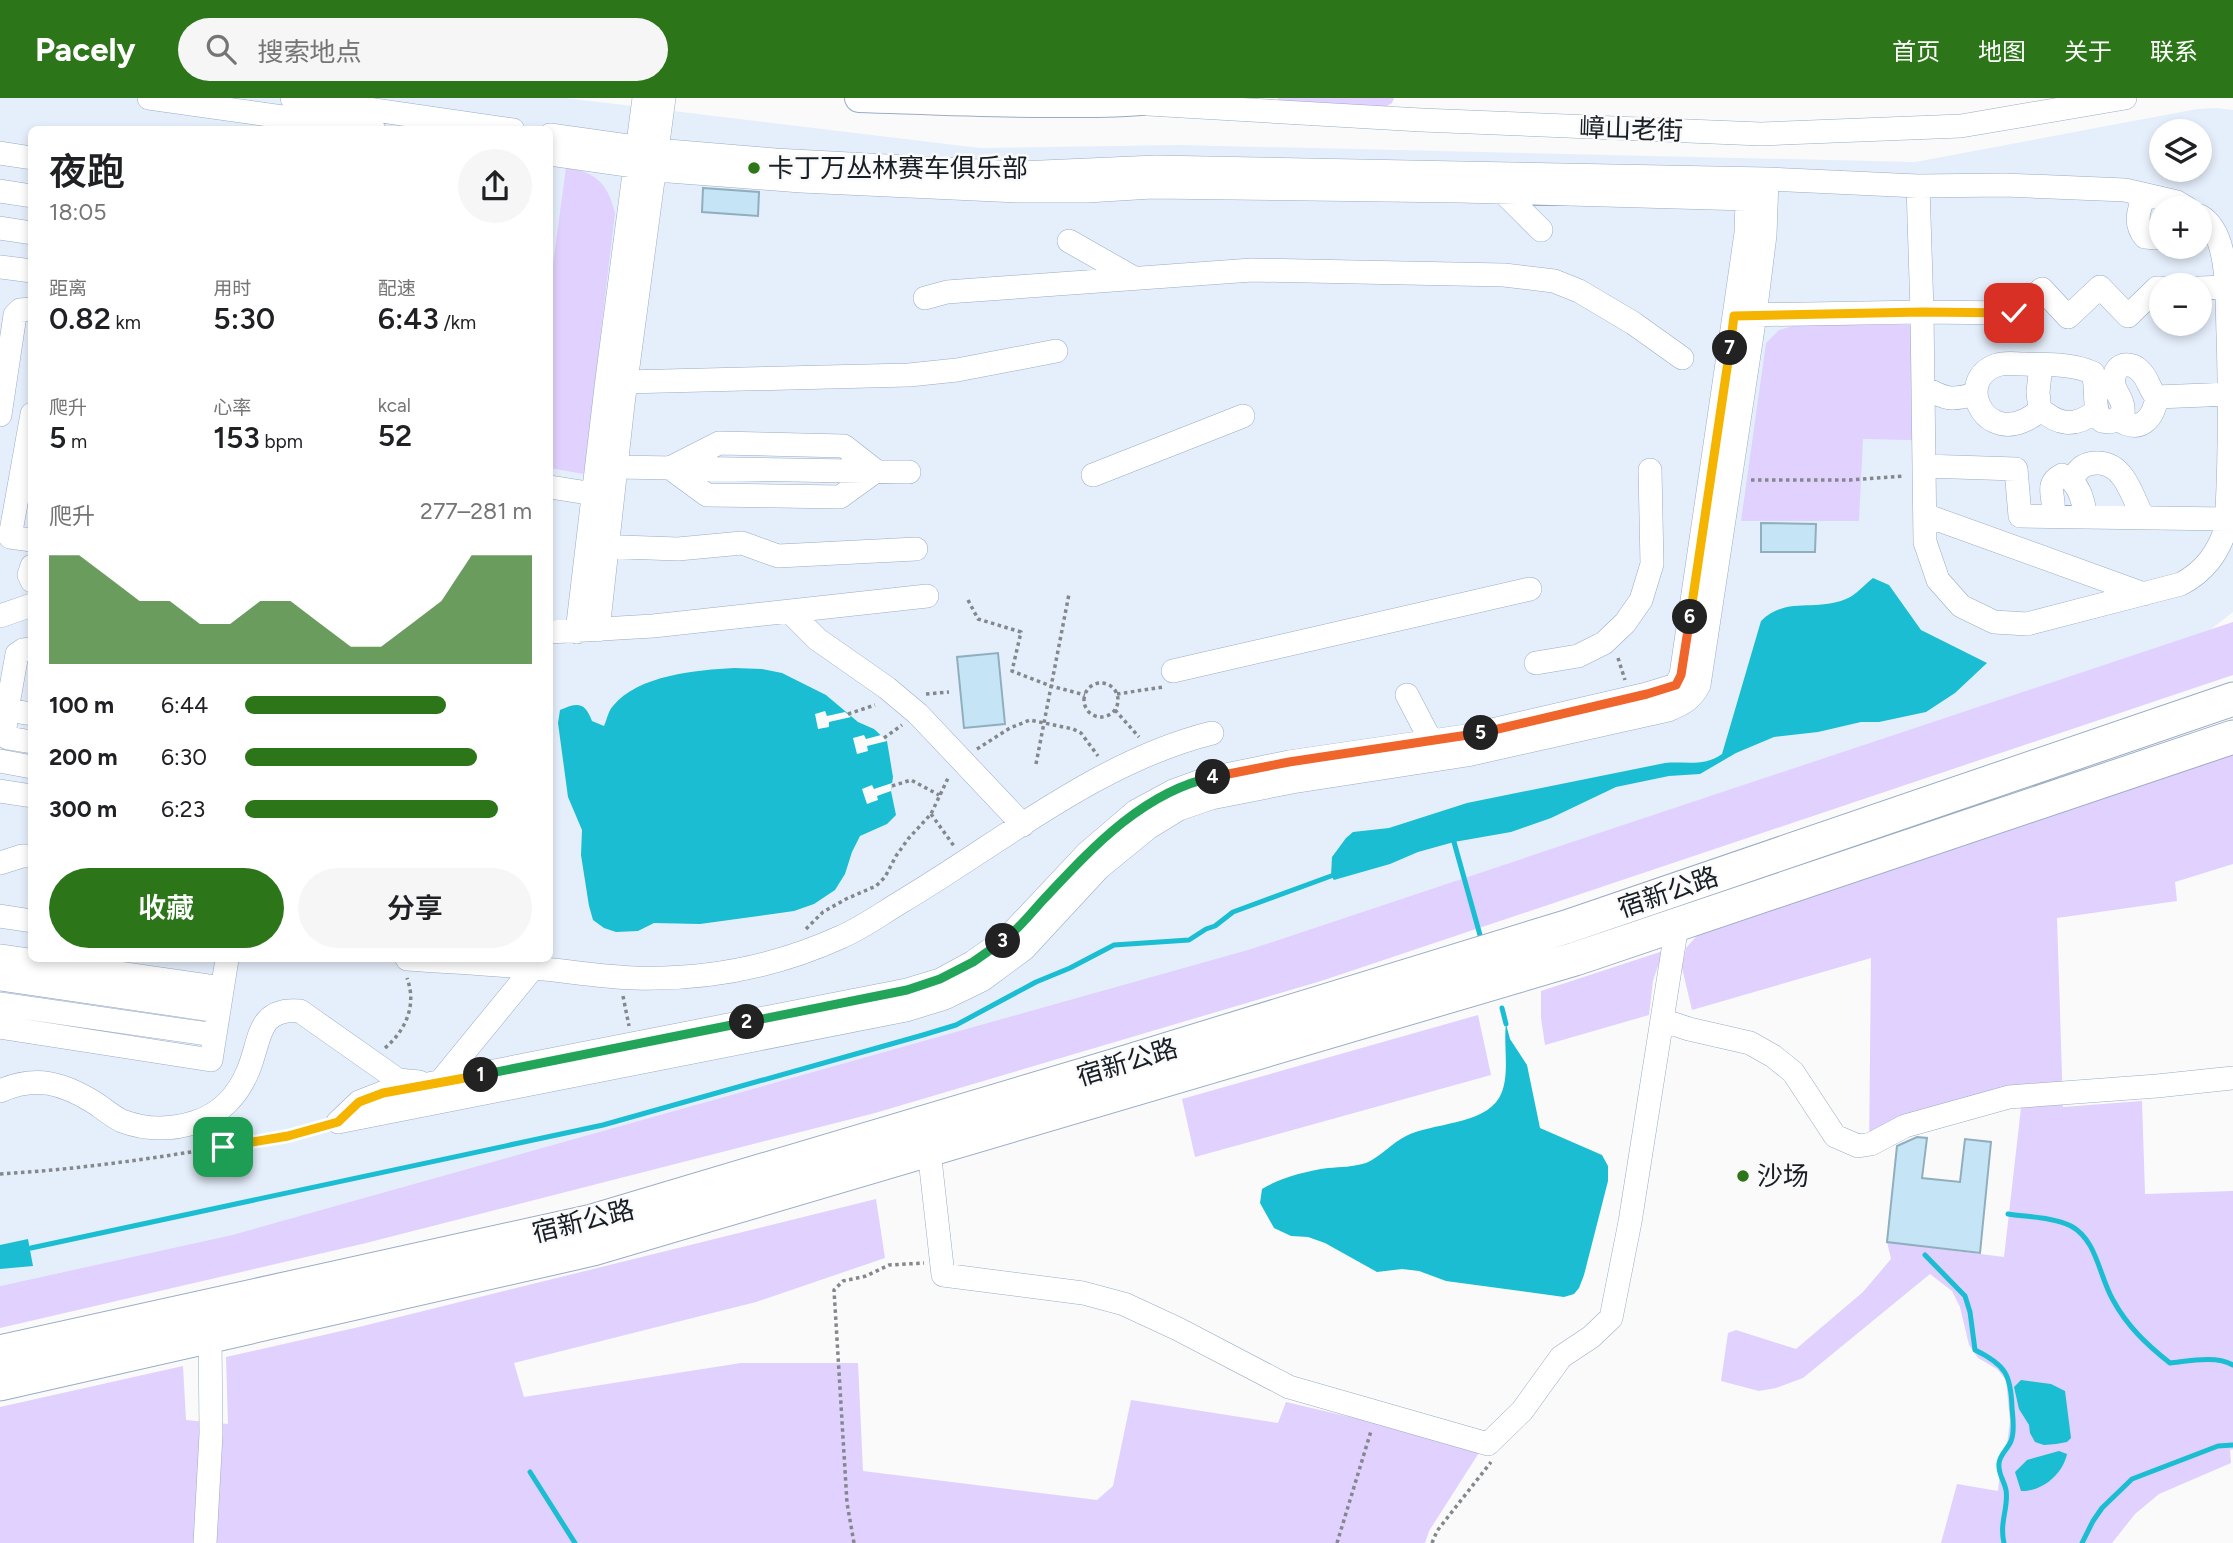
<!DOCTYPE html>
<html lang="zh">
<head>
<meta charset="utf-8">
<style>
  body { margin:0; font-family:Figtree,"Noto Sans SC",sans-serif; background:#f6f6f6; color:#202124; height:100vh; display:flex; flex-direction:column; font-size:26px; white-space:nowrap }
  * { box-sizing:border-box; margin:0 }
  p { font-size:23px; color:#757577 }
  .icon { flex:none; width:38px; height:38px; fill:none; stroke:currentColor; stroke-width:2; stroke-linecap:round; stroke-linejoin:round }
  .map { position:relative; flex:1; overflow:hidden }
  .drawer { position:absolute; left:28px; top:28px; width:525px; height:836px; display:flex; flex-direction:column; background:#fff; border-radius:10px; box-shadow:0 4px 10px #0003 }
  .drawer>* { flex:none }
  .fabs { position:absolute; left:2149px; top:21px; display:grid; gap:14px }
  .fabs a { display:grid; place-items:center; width:63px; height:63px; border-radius:50%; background:#fff; box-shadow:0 4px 10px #0003; font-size:35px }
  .pin { position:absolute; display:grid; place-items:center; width:60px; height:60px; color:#fff; margin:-30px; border-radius:14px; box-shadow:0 4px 10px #0006 }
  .km { position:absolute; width:35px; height:35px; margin:-18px; border-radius:50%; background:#222; color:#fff; font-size:19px; line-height:35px; text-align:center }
  .round { display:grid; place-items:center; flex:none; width:74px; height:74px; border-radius:37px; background:#f6f6f6 }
  .headline { display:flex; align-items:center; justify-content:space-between; height:119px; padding:0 21px }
  h1 { font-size:38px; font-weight:600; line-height:52px }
  .stats { display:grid; grid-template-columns:repeat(3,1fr); gap:10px; height:119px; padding:7px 21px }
  .stats div { display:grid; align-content:center }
  .stats b { font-size:30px; font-weight:600 }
  .stats small { font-size:19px; font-weight:400 }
  .stats p { font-size:19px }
  .chart { height:196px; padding:14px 21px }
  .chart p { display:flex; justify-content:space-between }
  .chart svg { width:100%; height:126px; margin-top:7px; fill:#2c7519; opacity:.7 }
  .cta { display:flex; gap:14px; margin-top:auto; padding:14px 21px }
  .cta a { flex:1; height:80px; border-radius:42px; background:#2c7519; color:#fff; font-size:28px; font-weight:600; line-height:80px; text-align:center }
  .cta a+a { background:#f6f6f6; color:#202124 }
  ul { padding:0 21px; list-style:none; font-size:23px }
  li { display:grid; grid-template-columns:112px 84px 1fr; align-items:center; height:52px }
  li i { height:18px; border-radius:9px; background:#2c7519 }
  header { display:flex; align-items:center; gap:42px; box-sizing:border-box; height:98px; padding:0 35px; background:#2c7519; color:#fff }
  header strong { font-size:33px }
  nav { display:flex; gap:38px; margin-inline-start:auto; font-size:24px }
  .search { width:490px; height:63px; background:#f6f6f6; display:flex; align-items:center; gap:18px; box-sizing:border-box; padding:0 24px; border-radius:38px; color:#757577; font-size:26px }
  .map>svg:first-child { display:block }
  .built { fill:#e5effb; fill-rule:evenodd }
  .green { fill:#e0d1fe }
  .water { fill:#1abdd1 }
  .pier { fill:#fafafa }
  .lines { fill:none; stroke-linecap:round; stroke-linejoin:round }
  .stream { stroke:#1abdd1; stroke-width:5 }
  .building { fill:#c5e4f5; stroke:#90aebd; stroke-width:2 }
  .minor-casing { stroke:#9aacc4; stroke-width:24 }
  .major-casing { stroke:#9aacc4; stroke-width:30 }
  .highway-casing { stroke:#9aacc4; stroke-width:35 }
  .path { stroke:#84888c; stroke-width:3.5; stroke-dasharray:3.5 3.5; stroke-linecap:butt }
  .minor { stroke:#fff; stroke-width:23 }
  .major { stroke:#fff; stroke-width:28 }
  .highway { stroke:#fff; stroke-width:33 }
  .split-1-casing { stroke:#fff; stroke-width:14 }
  .split-2-casing { stroke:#fff; stroke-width:14 }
  .split-3-casing { stroke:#fff; stroke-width:14 }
  .split-4-casing { stroke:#fff; stroke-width:14 }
  .split-5-casing { stroke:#fff; stroke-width:14 }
  .split-6-casing { stroke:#fff; stroke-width:14 }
  .split-7-casing { stroke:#fff; stroke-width:14 }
  .split-8-casing { stroke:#fff; stroke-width:14 }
  .split-1 { stroke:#f5b400; stroke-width:9 }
  .split-2 { stroke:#22a559; stroke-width:9 }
  .split-3 { stroke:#22a559; stroke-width:9 }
  .split-4 { stroke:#22a559; stroke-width:9 }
  .split-5 { stroke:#f0652b; stroke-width:9 }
  .split-6 { stroke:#f0652b; stroke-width:9 }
  .split-7 { stroke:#f5b400; stroke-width:9 }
  .split-8 { stroke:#f5b400; stroke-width:9 }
  .poi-dot { fill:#2c7519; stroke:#fafafa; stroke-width:2.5 }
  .labels { text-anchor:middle; stroke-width:5; stroke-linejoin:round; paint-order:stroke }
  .street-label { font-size:26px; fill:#171e26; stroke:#fafafa }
  .poi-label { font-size:26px; fill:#171e26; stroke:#fafafa; text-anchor:start }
</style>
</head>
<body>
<header>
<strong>Pacely</strong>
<div class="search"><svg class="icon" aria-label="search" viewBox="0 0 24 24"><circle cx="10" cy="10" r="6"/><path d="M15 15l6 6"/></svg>搜索地点</div>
<nav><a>首页</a><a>地图</a><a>关于</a><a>联系</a></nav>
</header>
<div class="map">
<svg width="2233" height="1445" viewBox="0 0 2233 1445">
  <rect width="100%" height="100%" fill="#fafafa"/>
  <path class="built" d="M0,0H566L980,50L1178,47L1915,64L2197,11L2216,10L2233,12V514L2210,532L1251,851L232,1137L0,1188ZM32,32H550V861H32ZM2161,33H2200V72H2161ZM2161,110H2200V149H2161ZM2161,187H2200V226H2161Z"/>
  <path class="green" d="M1277,0H1394L1392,5L1384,10L1284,5Z
    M566,69C596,75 607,84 615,115L584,376L550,370V189Z
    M1796,227H1912V342L1863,341L1859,423H1741L1766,245L1779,232Z
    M2233,524V577L1321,883L875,1015L362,1146L0,1230V1188L232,1137L1251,851Z
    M2233,655V766L2175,784L2177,803L2057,820L2063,1009L2142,1003L2145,1096L2233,1093V1351L2230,1352L2231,1365L2159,1396L2135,1416L2112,1445H1941L1957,1386L1998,1393L2002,1357L2007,1346L2010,1323L2006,1282L1997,1271L1978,1260L1969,1247L1960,1209L1952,1193L1930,1176L1803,1280L1776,1290L1759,1293L1721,1283L1728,1235L1736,1232L1796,1251L1863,1194L1891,1161L1887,1144L2004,1159L2021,1010L2001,1009L1915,1032L1869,1055L1871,860L1692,912L1682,870L1686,850L1700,834Z
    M1663,853L1653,883L1649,917L1545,947L1541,920V893Z
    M1478,917L1491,977L1195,1059L1182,1001Z
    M876,1101L885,1160L756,1204L514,1265L524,1299L741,1265H858L863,1373L1097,1402L1113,1388L1131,1302L1278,1325L1286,1304L1482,1350L1429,1433L1425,1445H0V1309L183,1268L186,1322L228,1326L226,1259L359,1229Z"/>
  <path class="water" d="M1873,480L1889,487L1921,532L1987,565L1955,595L1926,614L1879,624H1861L1818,634L1774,639L1736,655L1700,676L1669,678L1616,689L1551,720L1511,734L1454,744L1418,754L1390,766L1334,782L1331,778L1332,759L1346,740L1353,734L1389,730L1467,705L1665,665C1685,663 1705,669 1722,656L1761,523C1786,498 1815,514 1846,501C1856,497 1865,486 1873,480Z
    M734,570L762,571L782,575L826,597L858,624L874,631L887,643L893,679L891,693L896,717L887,726L860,738L852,754L845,776L835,792L814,806L794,813L700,826L654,825L638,833L616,834L604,830L593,822L589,808L581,757L582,732L568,699L558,625L560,612C578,604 585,604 592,623L604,628C607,622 608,613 613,608C638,577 697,572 734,570Z
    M1506,926L1510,941L1527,967L1540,1030L1602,1057L1608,1068V1083L1584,1177L1579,1190L1574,1196L1564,1199L1446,1183L1419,1173L1402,1171L1377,1174L1325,1145L1308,1139L1291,1138L1274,1130L1260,1105L1262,1091C1280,1080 1306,1073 1328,1070C1341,1069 1353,1069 1366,1065C1380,1059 1392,1045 1406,1038C1431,1025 1483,1027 1499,1000C1511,980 1503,948 1506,926Z
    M28,1141L33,1168L0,1171V1147Z
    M2021,1282L2051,1286L2065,1293L2071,1340L2067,1344L2056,1346L2044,1347L2035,1344L2030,1335L2029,1327L2019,1311L2014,1289Z
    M2059,1353L2067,1356C2063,1376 2042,1394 2021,1393L2015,1374L2027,1362Z"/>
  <path class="pier" d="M825,613L827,618L845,614L851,619L829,624V629L818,631L815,616Z
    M864,637L866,641L881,637L887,643L867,648L868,653L857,656L853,640Z
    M892,685L891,693L877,698L878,702L867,706L862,691L872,687L874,691Z"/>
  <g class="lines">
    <path class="stream" d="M1454,744L1480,837
      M1502,910L1506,926
      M2008,1116C2027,1119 2053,1119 2071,1128C2097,1142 2099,1178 2113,1202C2127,1228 2147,1247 2170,1265C2189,1263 2216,1257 2233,1267
      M31,1150L603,1027L923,937L956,927L1036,884L1070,870L1114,847L1189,842L1206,831L1215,828L1233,814L1331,778
      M1925,1157L1965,1198L1970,1214L1975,1252C2006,1267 2011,1277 2012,1310C2013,1320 2015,1334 2011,1343C2008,1351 1999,1357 1999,1366C1998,1376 2004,1382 2006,1392C2009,1409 1999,1424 2004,1445
      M530,1374L575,1445
      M2082,1445L2093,1423L2102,1410L2132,1381L2218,1348L2233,1347"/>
  </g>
  <path class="building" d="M703,90L759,94L758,118L702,114Z
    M1761,425L1816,426L1815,454H1761Z
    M998,555L1005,626L964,630L957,559Z
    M1917,1039L1927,1040L1922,1080L1960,1084L1965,1041L1991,1044L1980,1155L1887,1144L1897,1048Z"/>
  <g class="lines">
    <defs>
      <path id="minor" d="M149,0L374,32
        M292,0L513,32
        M1148,6L1421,22L1761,36L1961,28L2125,0
        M550,37L656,52L775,62L1019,75L1156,69L1767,81L1765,137L1755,217L1699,587C1692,601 1683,606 1668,612L1467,657L1292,684L1211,700L1179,711L1148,730L1099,770L1024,851L982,882L945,900L906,912L338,1024L359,1004L382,995L907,892L940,882L973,864L1007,840L1088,754L1136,713L1173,693L1206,681L1289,664L1466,638L1647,596L1676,587L1681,577L1734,218L1746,135L1747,101L1459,93L1152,89L1087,93H1018L801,83L669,73L550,56
        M0,55L32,60
        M1767,81L1918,88L2005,87L2125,92L2177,104L2187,110
        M1918,88L1922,214L1925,444L1938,482L1961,508L1994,524L2027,526L2181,486C2205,473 2218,455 2226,430C2230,365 2230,300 2228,235C2227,210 2228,183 2223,159C2220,143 2214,126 2200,118
        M0,93L32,98
        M1503,94L1541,132
        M2145,97C2138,112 2134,126 2145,139L2157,140L2161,138
        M0,130L32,135
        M1069,143L1134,180
        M0,169L32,173
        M2200,190L2226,189
        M925,200L947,194L1252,172L1504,177L1554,183L1579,193L1633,225L1682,260
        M1741,217L1922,214L2014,215L2042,191L2068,219L2100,189L2128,218L2157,190H2161
        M2041,267C2040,276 2039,285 2038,294C2038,298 2040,306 2039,310C2036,318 2029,320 2023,323C1981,341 1956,281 1997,267C2006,264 2015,266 2024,266C2047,267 2072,265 2093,275C2098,292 2092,310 2102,323L2110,324L2123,317C2123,312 2124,310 2122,305C2121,300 2117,296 2115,290C2111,280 2116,265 2129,267C2134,268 2135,268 2139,272C2149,280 2148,291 2157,299L2230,296
        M613,282L625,284L909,277L957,272L1056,253
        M1923,289C1945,301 1951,303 1975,296
        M2039,310C2058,327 2074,330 2095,314
        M32,316L10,439L32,442
        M0,317L15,217L20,212L32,211
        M2117,321C2140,336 2153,322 2157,299
        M719,345L844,348L876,373L840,399L707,397L670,370Z
        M604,367L616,369L909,374
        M1924,368L2016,371L2020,418L2226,421
        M1093,377L1243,318
        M2072,381C2079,370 2085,364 2099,365C2125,366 2133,400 2143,420
        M550,389L594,396
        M1925,417L2144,496
        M2052,418C2058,401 2042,387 2062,377C2079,383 2083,402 2086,419
        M593,448L678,451L742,445L778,458L916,451
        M32,468L29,477L32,483
        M790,514L817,541L887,590L918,616L1023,727
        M0,518L32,507
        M598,532L623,306L664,0
        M550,534L653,528L927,498
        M577,534L607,281L644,0
        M32,551L23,552L17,556L7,612L32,616
        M1536,565L1578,558L1604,545L1625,525L1641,502L1652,466L1650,372
        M1173,573L1530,491
        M1407,597L1431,643L1433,658
        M7,612L5,631L8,640L32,644
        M0,663L32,669
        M0,693L32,698
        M0,765L22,758H32
        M0,818L32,823
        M0,858L222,890
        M407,861C449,864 492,866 534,870C568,873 601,879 635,880C707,882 775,869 841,839C862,830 881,816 901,804C1000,745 1099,663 1212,635
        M0,881L219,913
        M0,906L215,937
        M1662,922L1689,931L1750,945L1773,958L1793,974L1835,1038L1858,1048L1871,1046L1905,1028L2009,999L2157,988L2233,980
        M0,929L211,962L227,861
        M440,991L439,985L533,870
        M0,993C36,977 63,985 95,1005C104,1011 113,1019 122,1023C146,1032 172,1032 196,1024C220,1016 238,997 248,973C261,943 256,909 300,913L398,982L419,984
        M929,1052L943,1177L1083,1195L1124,1206L1178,1231L1289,1289L1488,1346L1522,1313L1561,1259L1591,1239L1611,1220L1630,1124L1677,827
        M205,1445L211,1336L210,1238"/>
      <path id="major" d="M859,0C921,2 984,5 1046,5C1088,5 1128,6 1169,0"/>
      <path id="highway" d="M0,1254L592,1123L1116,967L1566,829L2233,601
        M0,1286L593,1151L1575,861L2233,639"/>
    </defs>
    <use href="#minor" class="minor-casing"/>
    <use href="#major" class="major-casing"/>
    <use href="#highway" class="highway-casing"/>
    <path class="path" d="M1751,382H1850L1904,378
      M968,502L978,521L1021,534L1012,573L1051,588L1085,597
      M1618,560L1625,582
      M1084 602a17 17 0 1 1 34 0a17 17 0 1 1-34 0Z
      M926,596L949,594
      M1117,596L1163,589
      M1115,612L1139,639
      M848,616L875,607
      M884,640L902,627
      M977,651L1010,630L1030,622L1073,631L1081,635L1098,658
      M1036,666L1069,496
      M892,688L911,682L939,697
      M931,716L954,748
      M806,831L823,814L846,801L876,788L885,779L896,758L908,741L931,716L949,678
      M623,898L629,928
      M385,950C406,932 417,907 407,880
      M0,1076C68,1072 136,1063 203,1052C242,1046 281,1040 319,1029
      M854,1445L847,1405L834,1192L843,1183L866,1178L889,1167L924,1165
      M1337,1445L1371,1333
      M1432,1445L1437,1433L1491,1364"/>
    <use href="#minor" class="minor"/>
    <use href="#major" class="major"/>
    <use href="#highway" class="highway"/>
  </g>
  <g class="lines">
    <defs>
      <path id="split-1" d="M223,1049L288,1038L338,1024L359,1004L383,995L481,977"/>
      <path id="split-2" d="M481,977L747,924"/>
      <path id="split-3" d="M747,924L907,892L940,881L973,864L1003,843"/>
      <path id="split-4" d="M1003,843C1018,832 1031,815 1044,801C1092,750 1143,694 1213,679"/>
      <path id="split-5" d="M1213,679L1289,664L1481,635"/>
      <path id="split-6" d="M1481,635L1647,596L1676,587L1681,577L1690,519"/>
      <path id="split-7" d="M1690,519L1730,250"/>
      <path id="split-8" d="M1730,250L1734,218L1922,214L2014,215"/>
    </defs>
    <use href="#split-1" class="split-1-casing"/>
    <use href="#split-2" class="split-2-casing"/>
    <use href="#split-3" class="split-3-casing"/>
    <use href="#split-4" class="split-4-casing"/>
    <use href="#split-5" class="split-5-casing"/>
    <use href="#split-6" class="split-6-casing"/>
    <use href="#split-7" class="split-7-casing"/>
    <use href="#split-8" class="split-8-casing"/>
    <use href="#split-1" class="split-1"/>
    <use href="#split-2" class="split-2"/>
    <use href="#split-3" class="split-3"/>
    <use href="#split-4" class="split-4"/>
    <use href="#split-5" class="split-5"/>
    <use href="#split-6" class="split-6"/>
    <use href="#split-7" class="split-7"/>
    <use href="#split-8" class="split-8"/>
  </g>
  <g class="poi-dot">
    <circle cx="754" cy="70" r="7"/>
    <circle cx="1743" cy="1078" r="7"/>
  </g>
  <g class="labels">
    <g class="street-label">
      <text transform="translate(1631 31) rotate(2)" y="9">嶂山老街</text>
      <text transform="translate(1668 794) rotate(-19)" y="9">宿新公路</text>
      <text transform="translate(1127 964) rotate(-17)" y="9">宿新公路</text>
      <text transform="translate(583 1123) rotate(-14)" y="9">宿新公路</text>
    </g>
    <g class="poi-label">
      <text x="768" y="79">卡丁万丛林赛车俱乐部</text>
      <text x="1757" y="1087">沙场</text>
    </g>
  </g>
</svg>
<div class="fabs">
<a><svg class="icon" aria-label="layers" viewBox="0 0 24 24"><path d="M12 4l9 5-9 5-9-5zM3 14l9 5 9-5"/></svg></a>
<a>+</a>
<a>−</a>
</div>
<div class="pin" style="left:223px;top:1049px;background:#1e9e55"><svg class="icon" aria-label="arrive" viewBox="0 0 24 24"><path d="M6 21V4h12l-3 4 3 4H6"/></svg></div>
<div class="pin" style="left:2014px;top:215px;background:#d93025"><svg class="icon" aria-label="check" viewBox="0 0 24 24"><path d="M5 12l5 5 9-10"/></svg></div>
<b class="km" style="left:481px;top:977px">1</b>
<b class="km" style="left:747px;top:924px">2</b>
<b class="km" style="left:1003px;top:843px">3</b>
<b class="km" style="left:1213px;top:679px">4</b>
<b class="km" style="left:1481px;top:635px">5</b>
<b class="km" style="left:1690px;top:519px">6</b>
<b class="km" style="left:1730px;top:250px">7</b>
<section class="drawer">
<div class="headline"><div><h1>夜跑</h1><p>18:05</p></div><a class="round"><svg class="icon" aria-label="share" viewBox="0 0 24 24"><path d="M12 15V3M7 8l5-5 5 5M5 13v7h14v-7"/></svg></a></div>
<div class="stats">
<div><p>距离</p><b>0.82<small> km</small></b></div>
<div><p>用时</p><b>5:30</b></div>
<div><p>配速</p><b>6:43<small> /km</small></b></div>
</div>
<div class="stats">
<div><p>爬升</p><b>5<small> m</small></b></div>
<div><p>心率</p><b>153<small> bpm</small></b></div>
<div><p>kcal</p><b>52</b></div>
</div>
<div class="chart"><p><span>爬升</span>277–281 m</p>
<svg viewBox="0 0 160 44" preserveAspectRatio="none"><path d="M0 44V6L10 6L20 14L30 22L40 22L50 30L60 30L70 22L80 22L90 30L100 38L110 38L120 30L130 22L140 6L150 6L160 6V44z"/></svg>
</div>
<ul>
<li><b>100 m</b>6:44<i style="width:70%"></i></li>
<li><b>200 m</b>6:30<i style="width:81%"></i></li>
<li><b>300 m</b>6:23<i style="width:88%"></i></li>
</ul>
<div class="cta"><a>收藏</a><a>分享</a></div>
</section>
</div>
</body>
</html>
